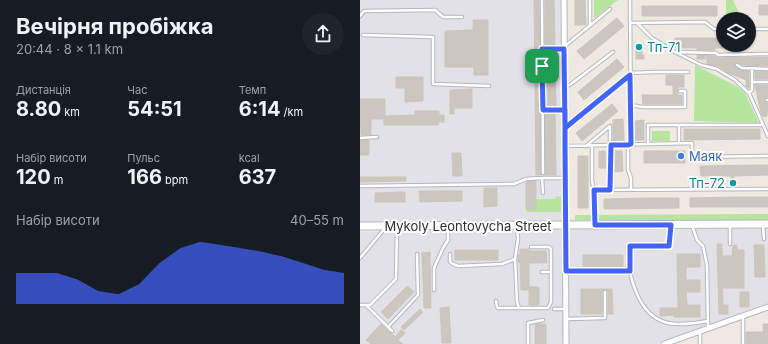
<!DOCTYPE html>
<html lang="uk">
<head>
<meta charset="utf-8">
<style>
  body { margin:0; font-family:Inter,sans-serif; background:#20242c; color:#f1f3f6; height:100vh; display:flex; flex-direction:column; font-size:15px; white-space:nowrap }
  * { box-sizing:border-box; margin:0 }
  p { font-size:13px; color:#9ea1a6 }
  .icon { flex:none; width:22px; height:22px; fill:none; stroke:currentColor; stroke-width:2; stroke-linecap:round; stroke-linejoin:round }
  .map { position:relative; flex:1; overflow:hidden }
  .side { display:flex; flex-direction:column; background:#171b24; width:360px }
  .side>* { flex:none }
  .buttons { position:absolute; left:356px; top:12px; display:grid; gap:8px }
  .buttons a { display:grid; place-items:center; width:40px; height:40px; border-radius:50%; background:#171b24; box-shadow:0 1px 3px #0004; font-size:20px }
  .pin { position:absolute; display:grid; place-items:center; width:34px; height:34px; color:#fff; margin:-17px; border-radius:8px; box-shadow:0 2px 6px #0006 }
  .round { display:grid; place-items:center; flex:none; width:42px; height:42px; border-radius:21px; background:#20242c }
  .summary { display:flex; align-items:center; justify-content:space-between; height:68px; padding:0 16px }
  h1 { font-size:22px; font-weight:700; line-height:30px }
  .stats { display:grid; grid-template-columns:repeat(3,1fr); gap:6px; height:68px; padding:4px 16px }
  .stats div { display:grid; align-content:center }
  .stats b { font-size:20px; font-weight:700 }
  .stats small { font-size:11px; font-weight:400 }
  .stats p { font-size:11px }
  .chart { height:112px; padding:8px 16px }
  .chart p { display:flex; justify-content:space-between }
  .chart svg { width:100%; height:72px; margin-top:4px; fill:#4264fb; opacity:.7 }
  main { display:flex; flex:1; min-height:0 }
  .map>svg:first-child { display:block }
  .industrial { fill:#e3e1e8 }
  .green { fill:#b6e59e }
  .building { fill:#cbc7bf; stroke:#cbc5ba }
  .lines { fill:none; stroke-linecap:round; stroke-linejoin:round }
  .lane-casing { stroke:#b4b7c1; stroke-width:4.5 }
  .street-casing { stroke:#b4b7c1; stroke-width:7 }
  .secondary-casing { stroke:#b4b7c1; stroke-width:9 }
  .lane { stroke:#fff; stroke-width:2.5 }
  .street { stroke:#fff; stroke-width:5 }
  .secondary { stroke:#fff; stroke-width:7 }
  .route-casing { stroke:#fff; stroke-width:8 }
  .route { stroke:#4264fb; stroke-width:5 }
  .culture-dot { fill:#0f9aa8; stroke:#fff; stroke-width:1.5 }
  .shop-dot { fill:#3f7fe0; stroke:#fff; stroke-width:1.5 }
  .labels { text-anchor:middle; stroke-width:4; stroke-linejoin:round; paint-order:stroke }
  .culture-label { font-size:13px; fill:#0d838f; stroke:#fff; text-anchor:start }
  .shop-label { font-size:13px; fill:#366cbe; stroke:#fff; text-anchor:start }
  .street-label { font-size:13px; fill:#2e2e2e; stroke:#fff }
</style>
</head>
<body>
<main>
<section class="side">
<div class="summary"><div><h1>Вечірня пробіжка</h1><p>20:44 · 8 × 1.1 km</p></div><a class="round"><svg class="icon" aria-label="share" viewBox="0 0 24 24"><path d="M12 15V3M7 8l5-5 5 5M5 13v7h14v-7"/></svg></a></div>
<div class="stats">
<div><p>Дистанція</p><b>8.80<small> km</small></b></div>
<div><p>Час</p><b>54:51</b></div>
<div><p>Темп</p><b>6:14<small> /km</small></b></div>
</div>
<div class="stats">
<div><p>Набір висоти</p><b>120<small> m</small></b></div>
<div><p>Пульс</p><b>166<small> bpm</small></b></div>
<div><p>kcal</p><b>637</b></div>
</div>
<div class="chart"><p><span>Набір висоти</span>40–55 m</p>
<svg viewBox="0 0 160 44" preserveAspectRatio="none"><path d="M0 44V25L10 25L20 25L30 29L40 36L50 38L60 32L70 19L80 10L90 6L100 8L110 10L120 12L130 15L140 19L150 23L160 25V44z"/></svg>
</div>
</section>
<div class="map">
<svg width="408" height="344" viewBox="0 0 408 344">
  <rect width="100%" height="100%" fill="#efe9e1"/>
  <path class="industrial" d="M0,0H200L202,222L0,225Z
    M337,54L355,55V57L391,58L408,57L407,116L402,117L394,86L389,88H386V80L365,72L355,66L347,65L337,59Z
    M408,228V304L298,344H209V229Z
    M203,230L204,344H0V232Z"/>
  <path class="green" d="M234,0H258L234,18Z
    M366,0H373L382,19H366Z
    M335,65L378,87L385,93L399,123L334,121Z
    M292,131H310V141H292Z
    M196,196L201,197V212H166V209L176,208V199H195Z
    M408,214V220H215V215Z"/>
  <path class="building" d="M174,0H179L181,175H176Z
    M185,0H194L195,46H185Z
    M215,0H225L226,25H215Z
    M399,5H408V15H399Z
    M282,6H357V16H282Z
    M257,18L264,26L224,59L217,51Z
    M113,20H128V75H114V67H85V31L113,30Z
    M315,38H363V48H355V50H337V48H315Z
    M276,45H282V55H284V59H276Z
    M185,52H195L196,107H185Z
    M337,55L355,56L358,58L408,57V66L383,65L377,62L375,63V67L381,70L389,71V88H388L386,86V80L369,73L358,66L347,64V59H337Z
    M257,59L264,67L224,100L218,92Z
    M395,71L408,72V79H395Z
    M306,75H324V87H318L317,91L318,95H322V104H283L282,95H313V85H306Z
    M36,77H63V101L45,102V88H36Z
    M395,85H408V97L404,100L405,102L408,103V112H407V116L403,117L401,113Z
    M112,89V108H94V114H90V90Z
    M0,99H25V116L55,115V111H79V115H84V122H79L78,125H24V119H11V135H1Z
    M252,104L258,111L222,141L216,133Z
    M185,113H195L196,175H185Z
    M263,119L264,142H253V120Z
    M284,120V140H275V121Z
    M324,129H400V139L324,140Z
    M9,140V155H0V141Z
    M239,151H245L246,168H239Z
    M253,151H262L263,171L254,172Z
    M284,151H325V163H284Z
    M92,153H101L102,176H93Z
    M218,156H228V208H218Z
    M394,165H408V175L374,176V185H371V176H341L340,166Z
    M0,177H46V181L0,182Z
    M176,181V209H166V182Z
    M124,188H137V206L124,207Z
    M59,191H102V201L60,202Z
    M45,192V202H15V193Z
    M375,197H408V207H330V198Z
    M287,198H319V208L244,209V199Z
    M357,244H362V256H372L373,245H377V250H384V288H362L363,305H368V314H359Z
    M394,245H404L405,277H395Z
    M160,249H169V251H186L187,263H169V287H179V305H169V290H161L160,262H158V255L160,254Z
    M95,250H138V260H95Z
    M70,252L71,308H64L62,253Z
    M317,254H340V267H326V280H340V292H326L327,305H340V317H314V315L300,316V308H318Z
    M223,255H263V267L223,268Z
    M47,286L54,292L28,319L21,312Z
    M221,289H245L242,292V314H221Z
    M245,289H252L253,314H248V292Z
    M380,292H389V307H380Z
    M89,307L91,343H82L80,308Z
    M60,309L63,312L44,330L41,327Z
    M21,324L35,337L41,330L45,333L38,340L43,344H11L6,340Z
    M175,324H186V344H175Z
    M403,324H408V344H386V332H403Z"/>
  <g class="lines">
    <defs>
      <path id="lane" d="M182,0L183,173
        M230,0V26
        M270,0L271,144
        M0,16L4,11L75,10L83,17H102
        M270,23L345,22L354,29H363
        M277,23L292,38L315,52
        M389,29H408
        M3,35L73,37V84L129,86
        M205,46L250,9
        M182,49H204
        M408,54L358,55L356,53L315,52L341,65L357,69L375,80L389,93L408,136
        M377,65L382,68L408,69
        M270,73L294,72H328
        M392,82H408
        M205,87L211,84L253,52
        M389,93L392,90V69
        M407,100H408
        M271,105L282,107H325V91H320
        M183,110H204
        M205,128L270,75
        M0,138L17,137
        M319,143V125H403
        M288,144V125H319
        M268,145V170L271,178V190
        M205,146L332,143V157L408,156
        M226,146L250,126V190
        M232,146V181L234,190L235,223
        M0,186L154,184L166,179L182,178
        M234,190L408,189
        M183,193L182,178H205
        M332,225L337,240L343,246L347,265L348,328
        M370,225V244
        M403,226L404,239
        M90,254V262L93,264L98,266L142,264L155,259L158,239L157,227
        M0,258L26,227
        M155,259L157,302L159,308H188L191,302V249L189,247H171
        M206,271H270V246H309L311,225
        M270,271C271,279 274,287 277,294C292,328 316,327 348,321
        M182,272H191
        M74,290V268L83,248L88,240V227
        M136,301L137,307L138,308H159
        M0,305H10L36,279L37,227
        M6,305L32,331
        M194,309H206
        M206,319L245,318V292
        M28,327L58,295L57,254
        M340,331V344
        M168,344V323L183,320
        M383,344V317"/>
      <path id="street" d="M204,0L206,344
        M304,344L408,307"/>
      <path id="secondary" d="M0,226L408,224"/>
    </defs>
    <use href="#lane" class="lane-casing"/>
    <use href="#street" class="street-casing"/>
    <use href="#secondary" class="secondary-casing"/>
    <use href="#lane" class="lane"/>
    <use href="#street" class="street"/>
    <use href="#secondary" class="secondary"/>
  </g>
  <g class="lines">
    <defs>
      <path id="route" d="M182,66L183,110H205V146L206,271H270V246H309L311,225H235L234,190H250L251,145H268L271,144L270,75L205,128L204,49H182V66"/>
    </defs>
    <use href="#route" class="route-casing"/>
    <use href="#route" class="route"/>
  </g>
  <g class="culture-dot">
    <circle cx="279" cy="47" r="4"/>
    <circle cx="373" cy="183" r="4"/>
  </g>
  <circle class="shop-dot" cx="321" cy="156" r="4"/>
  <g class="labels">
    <g class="culture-label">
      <text x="287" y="52">Тп-71</text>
      <text x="365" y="188" text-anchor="end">Тп-72</text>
    </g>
    <g class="shop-label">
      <text x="329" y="161">Маяк</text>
    </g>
    <g class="street-label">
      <text x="108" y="231">Mykoly Leontovycha Street</text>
    </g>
  </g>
</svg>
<div class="buttons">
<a><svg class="icon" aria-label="layers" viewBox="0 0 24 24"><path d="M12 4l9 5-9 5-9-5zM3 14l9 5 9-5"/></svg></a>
</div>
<div class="pin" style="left:182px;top:66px;background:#1e9e55"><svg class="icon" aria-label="arrive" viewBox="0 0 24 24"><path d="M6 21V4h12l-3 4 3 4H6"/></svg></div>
</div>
</main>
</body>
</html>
